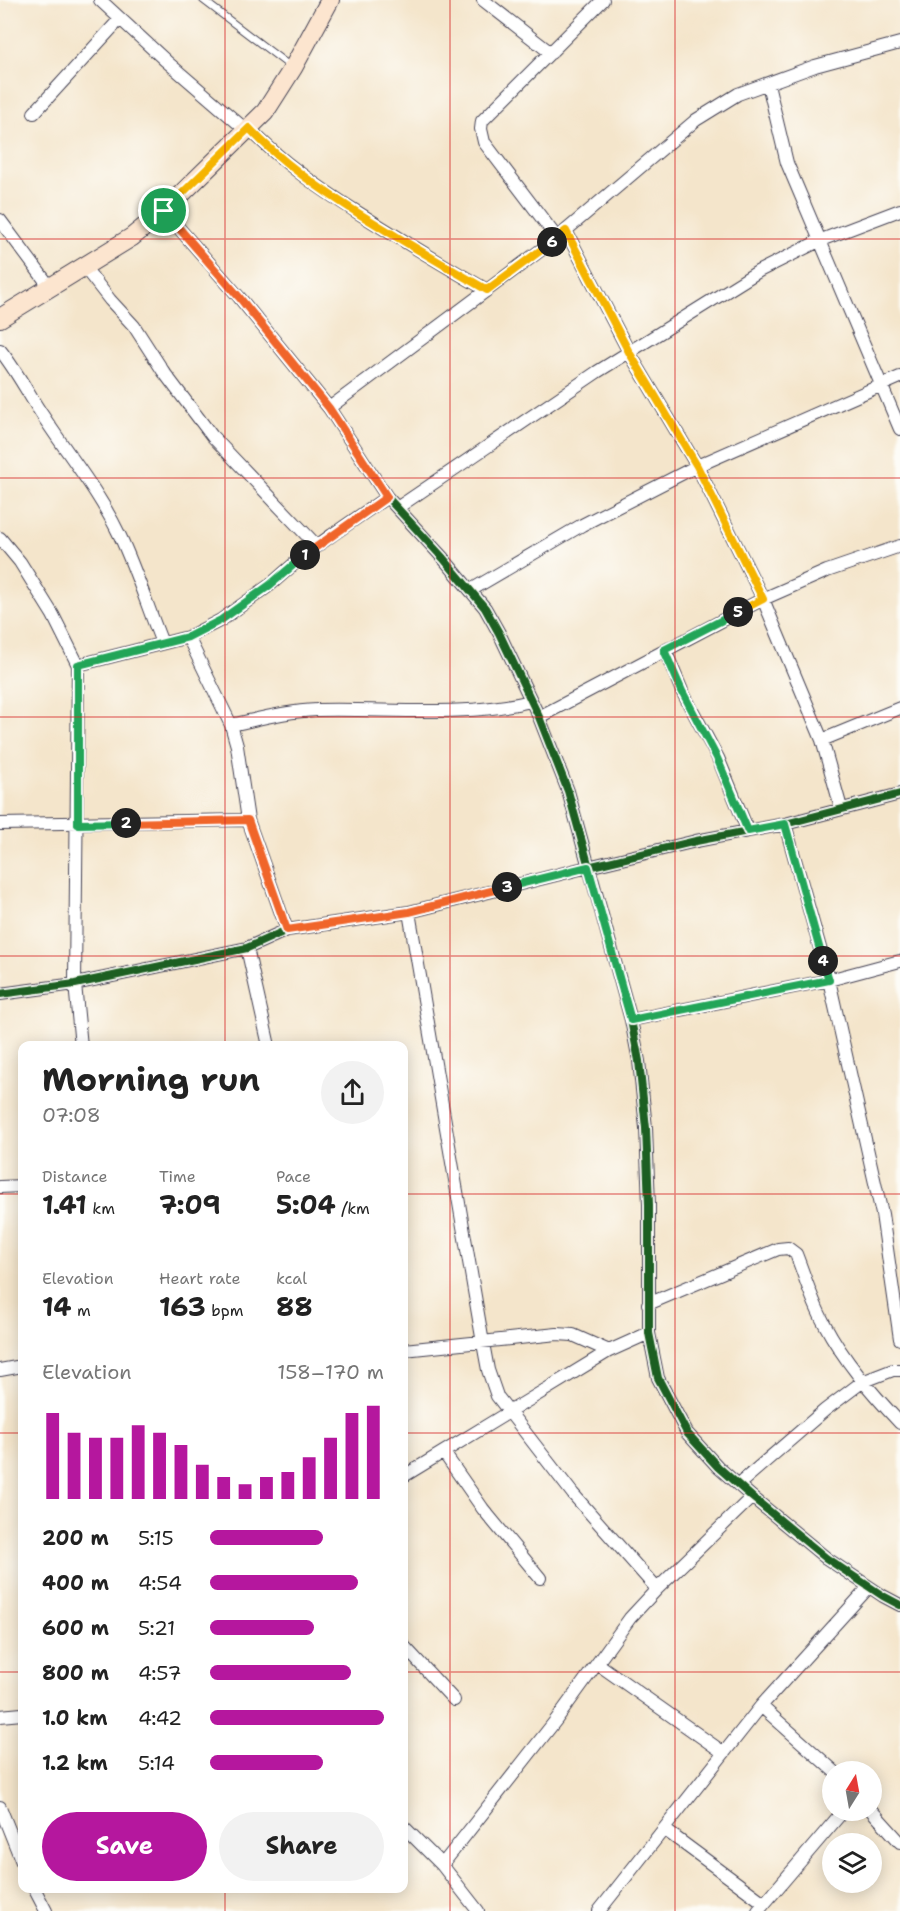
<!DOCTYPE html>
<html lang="en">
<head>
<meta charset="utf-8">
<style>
  body { margin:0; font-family:"Shantell Sans",sans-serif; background:#f2f2f2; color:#222; height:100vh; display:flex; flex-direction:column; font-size:22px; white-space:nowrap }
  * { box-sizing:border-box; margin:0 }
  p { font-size:20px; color:#767676 }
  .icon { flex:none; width:33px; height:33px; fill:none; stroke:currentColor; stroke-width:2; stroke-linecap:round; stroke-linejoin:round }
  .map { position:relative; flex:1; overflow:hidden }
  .side { position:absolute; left:18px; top:1041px; width:390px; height:852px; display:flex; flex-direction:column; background:#fff; border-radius:12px; box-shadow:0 3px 15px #0003 }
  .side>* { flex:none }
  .needle { width:39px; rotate:11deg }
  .fabs { position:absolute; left:822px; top:1761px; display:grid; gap:12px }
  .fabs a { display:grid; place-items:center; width:60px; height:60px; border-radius:50%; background:#fff; box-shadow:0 3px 15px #0003; font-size:30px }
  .pin { position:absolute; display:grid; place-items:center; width:51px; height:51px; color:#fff; margin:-26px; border:3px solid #fff; border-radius:50%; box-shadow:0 2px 6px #0007 }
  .km { position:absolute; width:30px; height:30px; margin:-15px; border-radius:50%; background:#222; color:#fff; font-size:16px; line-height:30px; text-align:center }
  .round { display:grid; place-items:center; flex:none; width:63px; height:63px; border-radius:32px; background:#f2f2f2 }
  .headline { display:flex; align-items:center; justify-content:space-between; height:102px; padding:0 24px }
  h1 { font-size:33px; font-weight:700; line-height:45px }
  .metrics { display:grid; grid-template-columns:repeat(3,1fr); gap:9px; height:102px; padding:6px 24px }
  .metrics div { display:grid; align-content:center }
  .metrics b { font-size:26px; font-weight:700 }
  .metrics small { font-size:16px; font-weight:400 }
  .metrics p { font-size:16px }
  .chart { height:168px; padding:12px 24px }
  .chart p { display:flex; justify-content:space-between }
  .chart svg { width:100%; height:108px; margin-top:6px; stroke:#b5179e; stroke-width:6 }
  .action { display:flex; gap:12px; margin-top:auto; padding:12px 24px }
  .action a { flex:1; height:69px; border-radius:36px; background:#b5179e; color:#fff; font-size:24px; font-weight:700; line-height:69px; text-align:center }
  .action a+a { background:#f2f2f2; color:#222 }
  ul { padding:0 24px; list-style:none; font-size:20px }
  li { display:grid; grid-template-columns:96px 72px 1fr; align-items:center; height:45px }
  li i { height:15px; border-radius:8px; background:#b5179e }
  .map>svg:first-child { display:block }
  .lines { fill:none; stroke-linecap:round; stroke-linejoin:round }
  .lane-casing { stroke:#423f51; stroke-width:8 }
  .street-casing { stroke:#423f51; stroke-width:14 }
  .secondary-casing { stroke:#423f51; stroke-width:20 }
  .lane { stroke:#fff; stroke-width:6 }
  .street { stroke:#fff; stroke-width:12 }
  .secondary { stroke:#fce5cf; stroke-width:18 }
  .cycleway-casing { stroke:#fdfcf7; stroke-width:11 }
  .cycleway { stroke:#1b5e20; stroke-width:8 }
  .split-1-casing { stroke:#fff; stroke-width:12 }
  .split-2-casing { stroke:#fff; stroke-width:12 }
  .split-3-casing { stroke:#fff; stroke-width:12 }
  .split-4-casing { stroke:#fff; stroke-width:12 }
  .split-5-casing { stroke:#fff; stroke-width:12 }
  .split-6-casing { stroke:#fff; stroke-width:12 }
  .split-7-casing { stroke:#fff; stroke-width:12 }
  .split-1 { stroke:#f0652b; stroke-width:8 }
  .split-2 { stroke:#22a559; stroke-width:8 }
  .split-3 { stroke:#f0652b; stroke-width:8 }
  .split-4 { stroke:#22a559; stroke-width:8 }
  .split-5 { stroke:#22a559; stroke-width:8 }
  .split-6 { stroke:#f5b400; stroke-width:8 }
  .split-7 { stroke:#f5b400; stroke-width:8 }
  .grid { fill:none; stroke:#d62828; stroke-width:1.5; stroke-opacity:0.55 }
</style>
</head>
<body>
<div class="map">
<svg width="900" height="1911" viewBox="0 0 900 1911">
  <rect width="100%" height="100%" fill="#fdfcf7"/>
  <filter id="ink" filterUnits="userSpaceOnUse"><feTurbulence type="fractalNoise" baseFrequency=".0167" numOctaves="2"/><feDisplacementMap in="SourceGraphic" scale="12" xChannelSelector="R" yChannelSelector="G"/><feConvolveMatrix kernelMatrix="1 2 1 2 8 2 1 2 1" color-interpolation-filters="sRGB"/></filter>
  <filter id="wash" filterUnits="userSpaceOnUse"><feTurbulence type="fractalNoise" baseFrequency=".008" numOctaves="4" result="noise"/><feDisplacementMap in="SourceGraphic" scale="24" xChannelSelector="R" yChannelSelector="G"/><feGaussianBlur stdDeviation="1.35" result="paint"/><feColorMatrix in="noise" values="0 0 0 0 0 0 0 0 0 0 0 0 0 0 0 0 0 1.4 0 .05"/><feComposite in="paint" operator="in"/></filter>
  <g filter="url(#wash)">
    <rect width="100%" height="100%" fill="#f4e5cb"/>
  </g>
  <g filter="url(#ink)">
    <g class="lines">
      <defs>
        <path id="lane" d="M203,0L291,67"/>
        <path id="street" d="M100,0L166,61L246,130
          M483,0L551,53
          M768,84L787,163L900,429
          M34,113L120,19
          M249,128C281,162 318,187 357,212C400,239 443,265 487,290
          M164,211L239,297L329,408L387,497L443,558L485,608L499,633L539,717L568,791L631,1020L639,1061L646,1128L649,1205V1333L658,1378L687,1433L718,1467L752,1497L826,1558L883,1596L900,1605
          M0,220L50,287
          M566,231L629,352L697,466L763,599L822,740L841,808
          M557,238L484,142L481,129L482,121L603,0
          M85,268L110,300L134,326L163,371L212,436L317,546
          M0,350C17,371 28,394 43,416C69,456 99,492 120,536C136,570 148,608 162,643
          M329,408L557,238L696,120L738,94L815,66L900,43
          M397,508L597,372L759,271L821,240L900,210
          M0,538L20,562L53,615L78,665L75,984L81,1046
          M471,590L582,525L697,466L900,377
          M188,637L231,725L237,746L248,820L287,930
          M665,650L682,691L718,758L748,831
          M78,665L188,637L221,620L270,585L303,556L332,535L387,497
          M539,717L763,599L827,571L900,546
          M231,725C259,719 288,711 317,710C388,708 461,718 531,701
          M822,740L900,708
          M0,824L248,820
          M785,824L829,980L882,1214L900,1339
          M409,912L483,1343L488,1370L497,1396L573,1494L657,1589
          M247,948L269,1046
          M0,994L75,984L247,948L287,930L409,912L588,867L696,841L785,824L900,794
          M631,1020L829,980L900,961
          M0,1187L22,1186
          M648,1304L778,1249L788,1248L796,1254C805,1277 812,1301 824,1323C844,1361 871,1392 900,1423
          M404,1350L557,1334L573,1335L609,1351
          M0,1370L22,1366
          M444,1453L483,1509L540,1578
          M404,1476L609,1351L649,1333
          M738,1485L825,1410L862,1382L893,1370H900
          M404,1646L454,1700
          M598,1664L724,1753
          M761,1706L835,1772
          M0,1716L22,1714
          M0,1807L22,1862
          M871,1810L900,1842
          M404,1827L442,1865L478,1911
          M664,1829L764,1903
          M442,1865L556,1720L630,1618L657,1589L752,1497
          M34,1888L46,1911
          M599,1911L761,1706L869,1587
          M758,1911L844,1810"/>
        <path id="secondary" d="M0,318L132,237L164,211L265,112L293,68L330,0"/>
      </defs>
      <use href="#lane" class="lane-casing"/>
      <use href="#street" class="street-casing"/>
      <use href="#secondary" class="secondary-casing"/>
      <use href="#lane" class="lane"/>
      <use href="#street" class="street"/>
      <use href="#secondary" class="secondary"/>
      <defs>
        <path id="cycleway" d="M164,211L239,297L329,408L387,497L443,558L485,608L499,633L539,717L568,791L631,1020L639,1061L646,1128L649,1205V1333L658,1378L687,1433L718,1467L752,1497L826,1558L883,1596L900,1605
          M0,994L75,984L247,948L287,930L409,912L588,867L696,841L785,824L900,794"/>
      </defs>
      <use href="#cycleway" class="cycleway-casing"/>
      <use href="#cycleway" class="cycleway"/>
    </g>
  </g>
  <g class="lines" filter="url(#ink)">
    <defs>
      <path id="split-1" d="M164,211L239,297L329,408L387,497L305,555"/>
      <path id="split-2" d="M126,823L78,824V665L188,637L221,620L270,585L305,555"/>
      <path id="split-3" d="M126,823L248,820L287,930L409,912L507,887"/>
      <path id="split-4" d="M507,887L588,867L631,1020L829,980L823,961"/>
      <path id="split-5" d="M738,612L664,650L682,691L717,758L748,831L785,824L823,961"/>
      <path id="split-6" d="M552,242L566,231L629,352L697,466L763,599L738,612"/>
      <path id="split-7" d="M164,211L249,128C282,163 320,189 361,215C403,241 445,266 487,290L552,242"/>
    </defs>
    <use href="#split-1" class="split-1-casing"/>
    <use href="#split-2" class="split-2-casing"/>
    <use href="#split-3" class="split-3-casing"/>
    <use href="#split-4" class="split-4-casing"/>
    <use href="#split-5" class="split-5-casing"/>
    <use href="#split-6" class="split-6-casing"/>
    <use href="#split-7" class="split-7-casing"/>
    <use href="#split-1" class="split-1"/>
    <use href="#split-2" class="split-2"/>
    <use href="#split-3" class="split-3"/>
    <use href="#split-4" class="split-4"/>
    <use href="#split-5" class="split-5"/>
    <use href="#split-6" class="split-6"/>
    <use href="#split-7" class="split-7"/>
  </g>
  <path class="grid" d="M225,0V1046M450,0V1911M675,0V1911M0,239H900M0,478H900M0,717H900M0,956H900M0,1194H22M404,1194H900M0,1433H22M404,1433H900M0,1672H22M404,1672H900M225,1888V1911"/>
</svg>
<div class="fabs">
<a><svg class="needle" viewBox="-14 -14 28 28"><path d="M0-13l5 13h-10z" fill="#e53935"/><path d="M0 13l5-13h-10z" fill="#767676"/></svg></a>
<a><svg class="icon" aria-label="layers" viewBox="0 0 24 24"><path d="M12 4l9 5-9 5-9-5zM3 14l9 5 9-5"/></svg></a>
</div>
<div class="pin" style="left:164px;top:211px;background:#1e9e55"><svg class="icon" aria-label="arrive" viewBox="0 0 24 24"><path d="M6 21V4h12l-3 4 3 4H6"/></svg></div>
<b class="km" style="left:305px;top:555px">1</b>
<b class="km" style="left:126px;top:823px">2</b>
<b class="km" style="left:507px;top:887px">3</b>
<b class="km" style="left:823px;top:961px">4</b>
<b class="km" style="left:738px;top:612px">5</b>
<b class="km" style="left:552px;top:242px">6</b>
<section class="side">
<div class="headline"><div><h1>Morning run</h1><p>07:08</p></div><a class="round"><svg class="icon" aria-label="share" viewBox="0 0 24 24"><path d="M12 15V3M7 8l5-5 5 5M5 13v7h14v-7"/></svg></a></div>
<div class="metrics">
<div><p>Distance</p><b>1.41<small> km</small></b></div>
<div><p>Time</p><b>7:09</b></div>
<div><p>Pace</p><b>5:04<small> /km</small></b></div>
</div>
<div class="metrics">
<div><p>Elevation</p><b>14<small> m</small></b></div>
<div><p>Heart rate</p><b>163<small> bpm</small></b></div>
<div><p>kcal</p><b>88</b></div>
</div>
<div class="chart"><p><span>Elevation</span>158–170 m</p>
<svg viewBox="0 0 160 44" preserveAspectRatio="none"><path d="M5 44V9M15 44V17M25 44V19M35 44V19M45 44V14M55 44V17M65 44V22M75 44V30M85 44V35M95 44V38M105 44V35M115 44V33M125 44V27M135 44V19M145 44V9M155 44V6"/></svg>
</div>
<ul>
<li><b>200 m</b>5:15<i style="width:65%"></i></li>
<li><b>400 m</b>4:54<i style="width:85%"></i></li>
<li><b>600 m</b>5:21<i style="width:60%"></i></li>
<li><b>800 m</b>4:57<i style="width:81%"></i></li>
<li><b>1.0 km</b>4:42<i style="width:100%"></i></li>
<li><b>1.2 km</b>5:14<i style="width:65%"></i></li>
</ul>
<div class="action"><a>Save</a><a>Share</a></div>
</section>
</div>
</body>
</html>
